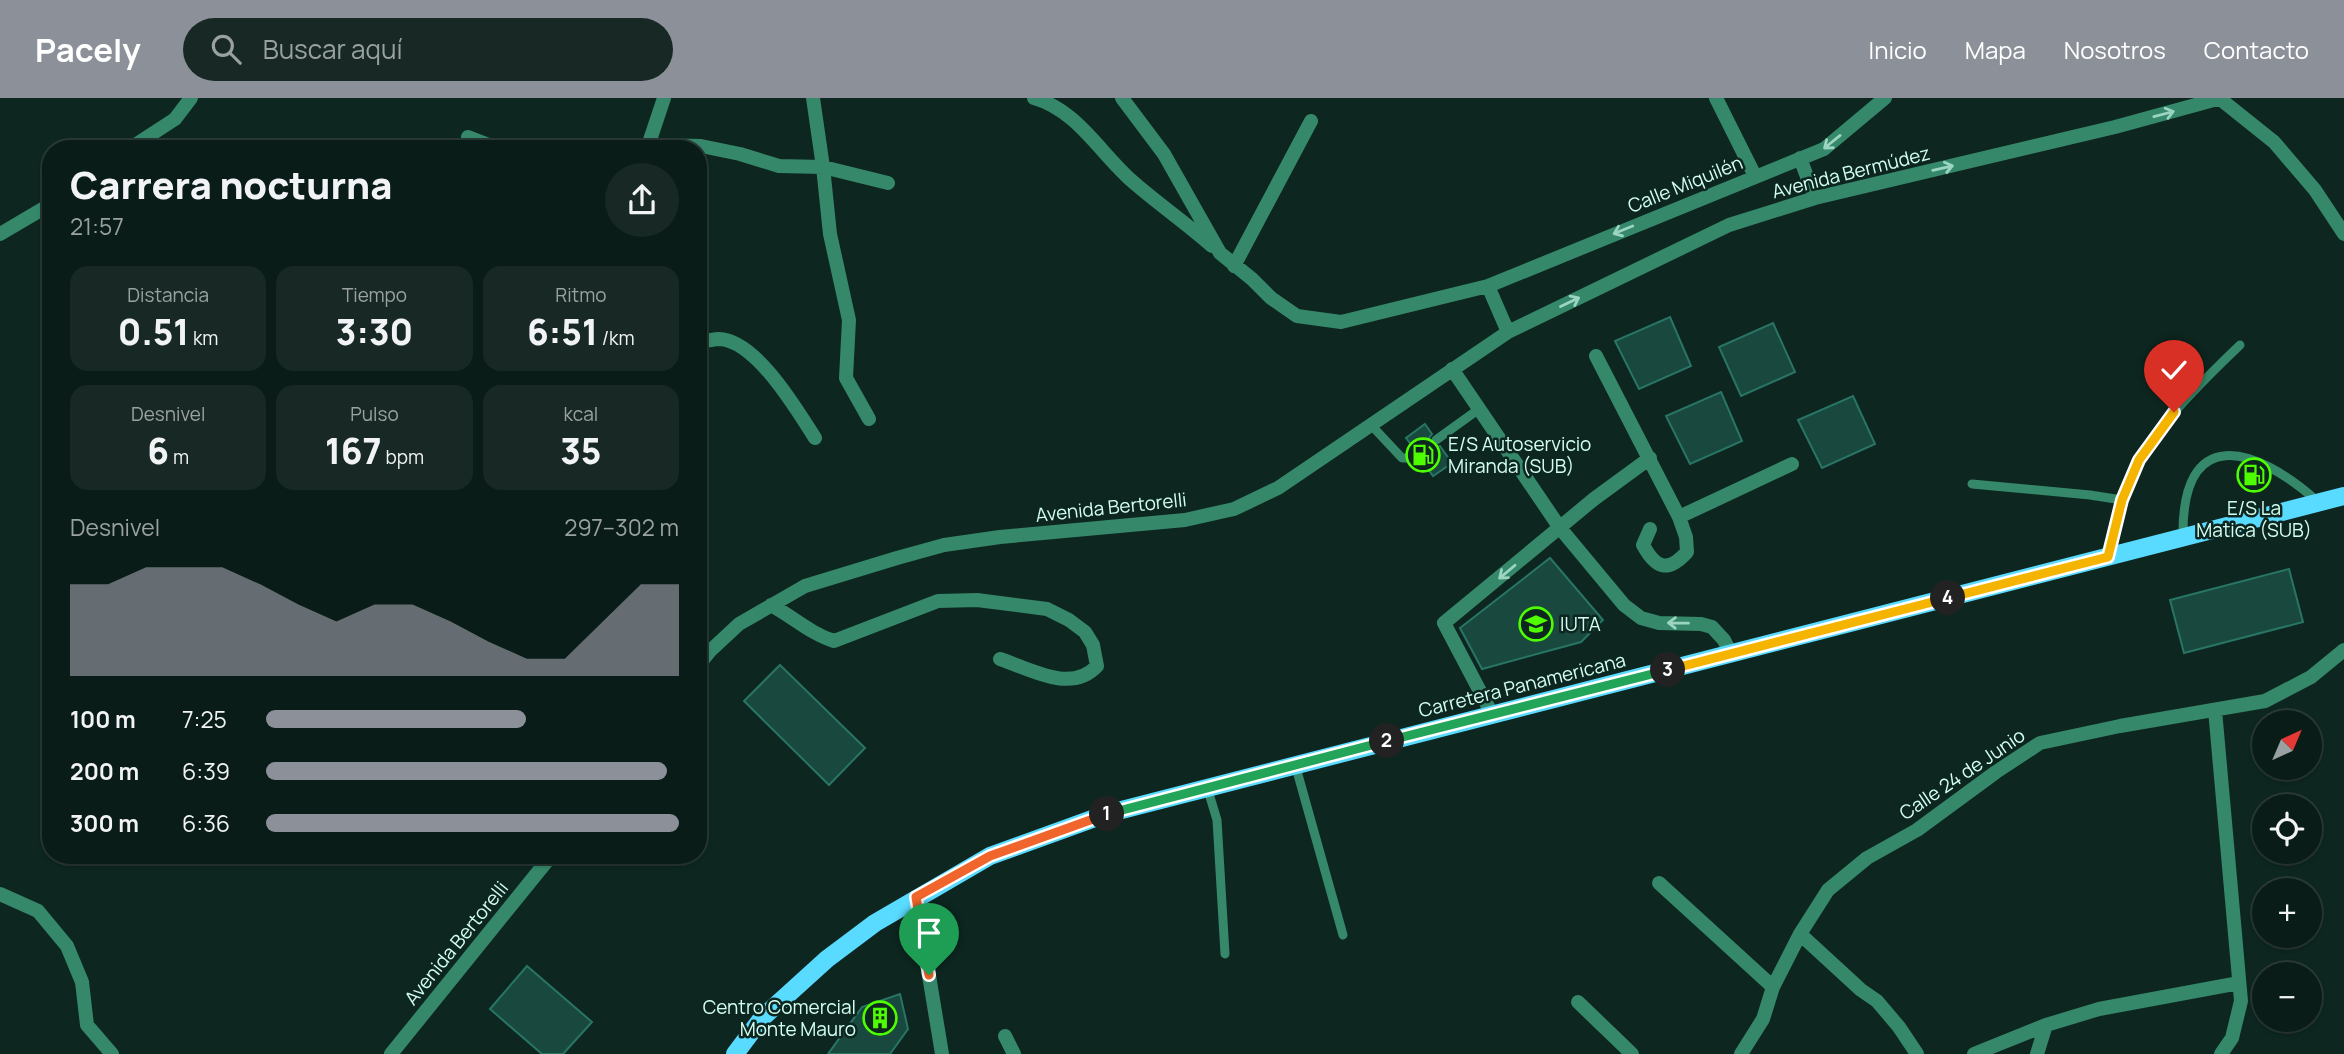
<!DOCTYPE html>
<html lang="es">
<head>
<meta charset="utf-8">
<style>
  body { margin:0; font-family:Manrope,sans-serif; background:#182925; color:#f1f3f6; height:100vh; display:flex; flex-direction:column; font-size:26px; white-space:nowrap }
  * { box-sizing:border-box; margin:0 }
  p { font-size:23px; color:#99a1a2 }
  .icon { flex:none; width:38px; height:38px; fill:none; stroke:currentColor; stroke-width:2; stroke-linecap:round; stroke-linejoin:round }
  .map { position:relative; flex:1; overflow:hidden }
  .side { position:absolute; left:42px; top:42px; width:665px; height:724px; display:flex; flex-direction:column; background:#0a1c18; border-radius:28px; box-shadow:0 2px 5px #0004,0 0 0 2px #2a3a37 }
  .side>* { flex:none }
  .needle { width:46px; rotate:44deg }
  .tools { position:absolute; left:2252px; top:612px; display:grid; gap:14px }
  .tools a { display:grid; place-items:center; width:70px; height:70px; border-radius:50%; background:#0a1c18; box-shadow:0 2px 5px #0004,0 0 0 2px #2a3a37; font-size:35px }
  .pin { position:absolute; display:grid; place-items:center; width:60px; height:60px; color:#fff; margin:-72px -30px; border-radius:50% 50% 50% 0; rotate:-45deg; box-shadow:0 0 7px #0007 }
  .pin .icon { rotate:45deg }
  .km { position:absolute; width:35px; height:35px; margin:-18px; border-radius:50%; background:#222; color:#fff; font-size:19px; line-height:35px; text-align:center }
  .round { display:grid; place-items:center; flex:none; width:74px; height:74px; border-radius:37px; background:#182925 }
  .overview { display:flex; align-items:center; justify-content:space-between; height:119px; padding:0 28px }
  h1 { font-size:38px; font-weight:800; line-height:52px }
  .stats { display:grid; grid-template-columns:repeat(3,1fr); gap:10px; height:119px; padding:7px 28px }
  .stats div { display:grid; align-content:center; border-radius:18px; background:#182925; text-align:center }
  .stats b { font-size:35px; font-weight:800 }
  .stats small { font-size:19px; font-weight:400 }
  .stats p { font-size:19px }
  .chart { height:196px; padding:14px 28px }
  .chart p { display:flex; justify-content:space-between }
  .chart svg { width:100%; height:126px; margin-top:7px; fill:#8c9099; opacity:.7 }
  ul { padding:0 28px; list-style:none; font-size:23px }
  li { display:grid; grid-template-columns:112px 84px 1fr; align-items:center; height:52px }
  li i { height:18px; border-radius:9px; background:#8c9099 }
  header { display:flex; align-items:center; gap:42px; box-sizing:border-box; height:98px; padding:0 35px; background:#8c9099; color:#fff }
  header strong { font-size:33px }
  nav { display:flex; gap:38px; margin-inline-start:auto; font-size:24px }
  .search { width:490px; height:63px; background:#182925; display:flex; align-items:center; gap:18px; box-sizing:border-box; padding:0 24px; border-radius:38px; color:#99a1a2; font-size:26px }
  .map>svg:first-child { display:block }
  .building { fill:#18483e; stroke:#297565; stroke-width:2 }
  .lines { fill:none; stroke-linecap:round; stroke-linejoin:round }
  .service { stroke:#358869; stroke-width:9 }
  .minor { stroke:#358869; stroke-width:14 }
  .primary { stroke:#59daff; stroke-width:18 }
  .oneway { stroke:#9bd5c2 }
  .split-1-casing { stroke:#fff; stroke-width:14 }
  .split-2-casing { stroke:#fff; stroke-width:14 }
  .split-3-casing { stroke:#fff; stroke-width:14 }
  .split-4-casing { stroke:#fff; stroke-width:14 }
  .split-5-casing { stroke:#fff; stroke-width:14 }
  .split-1 { stroke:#f0652b; stroke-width:9 }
  .split-2 { stroke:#22a559; stroke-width:9 }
  .split-3 { stroke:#22a559; stroke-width:9 }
  .split-4 { stroke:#f5b400; stroke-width:9 }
  .split-5 { stroke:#f5b400; stroke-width:9 }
  .labels { text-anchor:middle; stroke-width:5; stroke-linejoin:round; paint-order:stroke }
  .street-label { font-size:19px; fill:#d2fff2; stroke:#0d2620 }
  .poi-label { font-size:19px; fill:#d2fff2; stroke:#0d2620; text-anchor:start }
</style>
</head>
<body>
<header>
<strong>Pacely</strong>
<div class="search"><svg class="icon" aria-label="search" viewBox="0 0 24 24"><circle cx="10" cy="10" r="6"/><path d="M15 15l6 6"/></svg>Buscar aquí</div>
<nav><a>Inicio</a><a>Mapa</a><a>Nosotros</a><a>Contacto</a></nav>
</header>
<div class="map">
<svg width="2344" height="956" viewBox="0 0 2344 956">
  <rect width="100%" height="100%" fill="#0d2620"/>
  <path class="building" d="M1670,219L1691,268L1639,291L1615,243Z
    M1773,225L1795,274L1741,298L1719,249Z
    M1721,294L1742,343L1690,366L1666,318Z
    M1853,298L1875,346L1822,370L1798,322Z
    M1425,326L1432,336L1429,340L1430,345L1434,349L1440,348L1452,365L1433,378L1421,361L1424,356L1423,351L1418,348L1413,349L1406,340Z
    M1550,460L1603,522L1581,544L1482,571L1460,530Z
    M2289,471L2303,524L2184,555L2170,502Z
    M780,567L865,650L829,687L744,603Z
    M527,868L592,924L563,956H542L490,911Z
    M900,896L908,931L890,956H828L862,909Z"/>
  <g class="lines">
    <path class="service" d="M1372,328L1402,360H1408L1417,355
      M1436,342L1479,311
      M1972,386L2090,397L2122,402
      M2183,440C2181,326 2254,347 2317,403
      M2108,459C2112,440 2115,419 2122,401C2144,339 2193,292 2240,247
      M1295,666L1343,837
      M1207,689L1217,722L1225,856"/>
    <path class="minor" d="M813,0L823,69L830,136L849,222L846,280L869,321
      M1034,0C1077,12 1100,55 1132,83C1157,105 1186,125 1212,148
      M1122,0L1164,56L1220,155L1252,181L1271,200L1297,218L1341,224L1488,188L1824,51L1885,0
      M1716,0L1755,78
      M2219,0L2274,44L2315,92L2344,136
      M468,39L499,51
      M649,47L701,48L740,56L779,68L823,69L888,85
      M129,51L175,21L191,0
      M647,51L664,0
      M1800,60L1815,100
      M0,136L51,106
      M1234,168L1311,23
      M1488,188L1508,234
      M698,249L703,243C708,243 714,241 719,241C756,242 797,312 815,340
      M1596,258L1679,419L1686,439L1687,454C1668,475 1656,471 1643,447L1650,431
      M1452,271L1560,430L1624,507L1641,520L1659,525L1701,526L1712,529L1724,542L1731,556
      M1679,419L1792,366
      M771,507C793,519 811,536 834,543L938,503L977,502L1047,511L1069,522L1085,534L1093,547L1097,568C1071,596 1030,571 1000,561
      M698,568L710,553L739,526L805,488L897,460L944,447L1000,439L1185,422L1234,411L1278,390L1508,234L1729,127L1815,100L2115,29L2221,0
      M2215,612L2241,903L2232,940L2221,956
      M1492,616L1444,525L1594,401L1650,360
      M1659,785L1773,889
      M0,796L38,813L67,848L82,884L87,927L112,956
      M916,799L942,956
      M1800,836L1861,892L1877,903L1899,929L1917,956
      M1578,904L1632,956
      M1005,938L1014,956
      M391,956L551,758
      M1741,956L1763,921L1773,889L1800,836L1828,792L1867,760L1917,732L1996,674L2040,645L2120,628L2265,603L2311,579L2344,552
      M1974,956L2046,927L2099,911L2239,885
      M2037,956L2046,927"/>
    <path class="primary" d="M735,956L762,920L827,861L875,825L990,758L1106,716L2344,398"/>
  </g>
  <defs><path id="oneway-shaft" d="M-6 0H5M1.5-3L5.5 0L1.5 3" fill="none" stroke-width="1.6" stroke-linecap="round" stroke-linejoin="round" transform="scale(1.75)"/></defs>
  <g class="oneway">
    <use href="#oneway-shaft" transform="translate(2164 16) rotate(-15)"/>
    <use href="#oneway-shaft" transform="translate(1832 44) rotate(141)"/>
    <use href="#oneway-shaft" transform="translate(1943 70) rotate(-13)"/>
    <use href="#oneway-shaft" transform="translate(1623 132) rotate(158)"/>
    <use href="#oneway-shaft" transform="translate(1570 204) rotate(-26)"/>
    <use href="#oneway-shaft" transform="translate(1507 474) rotate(140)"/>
    <use href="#oneway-shaft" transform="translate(1678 525) rotate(-179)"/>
  </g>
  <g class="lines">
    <defs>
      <path id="split-1" d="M929,877L916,799L990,758L1107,716"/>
      <path id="split-2" d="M1107,716L1387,643"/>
      <path id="split-3" d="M1387,643L1668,572"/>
      <path id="split-4" d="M1668,572L1948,500"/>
      <path id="split-5" d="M1948,500L2108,459L2122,402L2139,362L2174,314"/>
    </defs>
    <use href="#split-1" class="split-1-casing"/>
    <use href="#split-2" class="split-2-casing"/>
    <use href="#split-3" class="split-3-casing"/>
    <use href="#split-4" class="split-4-casing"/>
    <use href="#split-5" class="split-5-casing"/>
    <use href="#split-1" class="split-1"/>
    <use href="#split-2" class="split-2"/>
    <use href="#split-3" class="split-3"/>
    <use href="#split-4" class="split-4"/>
    <use href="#split-5" class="split-5"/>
  </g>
  <defs>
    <symbol id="fuel-ring" viewBox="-11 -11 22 22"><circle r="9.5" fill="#0d2620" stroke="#4dfd00" stroke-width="1.5"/><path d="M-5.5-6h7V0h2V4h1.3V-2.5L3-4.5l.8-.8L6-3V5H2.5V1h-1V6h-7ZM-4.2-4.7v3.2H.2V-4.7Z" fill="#4dfd00"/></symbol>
    <symbol id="university-ring" viewBox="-11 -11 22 22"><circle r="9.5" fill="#0d2620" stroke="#4dfd00" stroke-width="1.5"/><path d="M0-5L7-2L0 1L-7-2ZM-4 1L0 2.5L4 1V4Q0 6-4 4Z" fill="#4dfd00"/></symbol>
    <symbol id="building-ring" viewBox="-11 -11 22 22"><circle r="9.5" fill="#0d2620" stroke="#4dfd00" stroke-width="1.5"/><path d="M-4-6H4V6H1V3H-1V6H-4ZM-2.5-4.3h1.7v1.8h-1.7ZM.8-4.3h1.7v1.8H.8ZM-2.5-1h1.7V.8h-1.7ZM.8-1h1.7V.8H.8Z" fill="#4dfd00"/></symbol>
  </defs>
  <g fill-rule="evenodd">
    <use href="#fuel-ring" x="1404" y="338" width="38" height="38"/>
    <use href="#fuel-ring" x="2235" y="358" width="38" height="38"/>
    <use href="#university-ring" x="1517" y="507" width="38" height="38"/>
    <use href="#building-ring" x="861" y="901" width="38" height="38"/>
  </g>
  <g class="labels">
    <g class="street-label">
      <text transform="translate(1851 74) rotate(-14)" y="7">Avenida Bermúdez</text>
      <text transform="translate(1685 86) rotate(-22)" y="7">Calle Miquilén</text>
      <text transform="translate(1111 409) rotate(-6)" y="7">Avenida Bertorelli</text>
      <text transform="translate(1522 587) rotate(-14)" y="7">Carretera Panamericana</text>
      <text transform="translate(1962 676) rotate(-34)" y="7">Calle 24 de Junio</text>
      <text transform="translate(456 845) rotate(-51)" y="7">Avenida Bertorelli</text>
    </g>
    <g class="poi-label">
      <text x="1448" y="353">E/S Autoservicio<tspan x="1448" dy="22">Miranda (SUB)</tspan></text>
      <text x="2254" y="417" text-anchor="middle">E/S La<tspan x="2254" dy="22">Matica (SUB)</tspan></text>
      <text x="1560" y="533">IUTA</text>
      <text x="856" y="916" text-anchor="end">Centro Comercial<tspan x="856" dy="22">Monte Mauro</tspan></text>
    </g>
  </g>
</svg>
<div class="tools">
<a><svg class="needle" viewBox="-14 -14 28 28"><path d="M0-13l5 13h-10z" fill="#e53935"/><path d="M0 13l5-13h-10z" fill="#99a1a2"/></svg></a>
<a><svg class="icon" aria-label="locate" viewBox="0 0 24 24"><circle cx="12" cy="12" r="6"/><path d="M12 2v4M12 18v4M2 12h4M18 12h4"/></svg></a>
<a>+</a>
<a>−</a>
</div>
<div class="pin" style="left:929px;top:877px;background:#1e9e55"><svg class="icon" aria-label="arrive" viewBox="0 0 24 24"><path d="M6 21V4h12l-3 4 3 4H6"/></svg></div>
<div class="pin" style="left:2174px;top:314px;background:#d93025"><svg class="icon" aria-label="check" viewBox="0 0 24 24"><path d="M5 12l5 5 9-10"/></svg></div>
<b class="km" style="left:1107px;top:716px">1</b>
<b class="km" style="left:1387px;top:643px">2</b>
<b class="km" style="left:1668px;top:572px">3</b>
<b class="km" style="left:1948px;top:500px">4</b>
<section class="side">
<div class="overview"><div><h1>Carrera nocturna</h1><p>21:57</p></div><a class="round"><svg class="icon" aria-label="share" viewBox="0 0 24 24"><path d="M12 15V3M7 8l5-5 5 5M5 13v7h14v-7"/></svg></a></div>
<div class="stats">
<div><p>Distancia</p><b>0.51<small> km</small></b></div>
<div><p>Tiempo</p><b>3:30</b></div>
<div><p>Ritmo</p><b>6:51<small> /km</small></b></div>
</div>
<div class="stats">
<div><p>Desnivel</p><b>6<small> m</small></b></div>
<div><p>Pulso</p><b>167<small> bpm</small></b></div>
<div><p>kcal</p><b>35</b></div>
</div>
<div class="chart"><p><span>Desnivel</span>297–302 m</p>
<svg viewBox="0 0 160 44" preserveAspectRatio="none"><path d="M0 44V12L10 12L20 6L30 6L40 6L50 12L60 19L70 25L80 19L90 19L100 25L110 32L120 38L130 38L140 25L150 12L160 12V44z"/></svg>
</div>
<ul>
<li><b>100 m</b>7:25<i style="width:63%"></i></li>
<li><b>200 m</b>6:39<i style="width:97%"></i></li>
<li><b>300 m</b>6:36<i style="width:100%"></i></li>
</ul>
</section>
</div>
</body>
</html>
